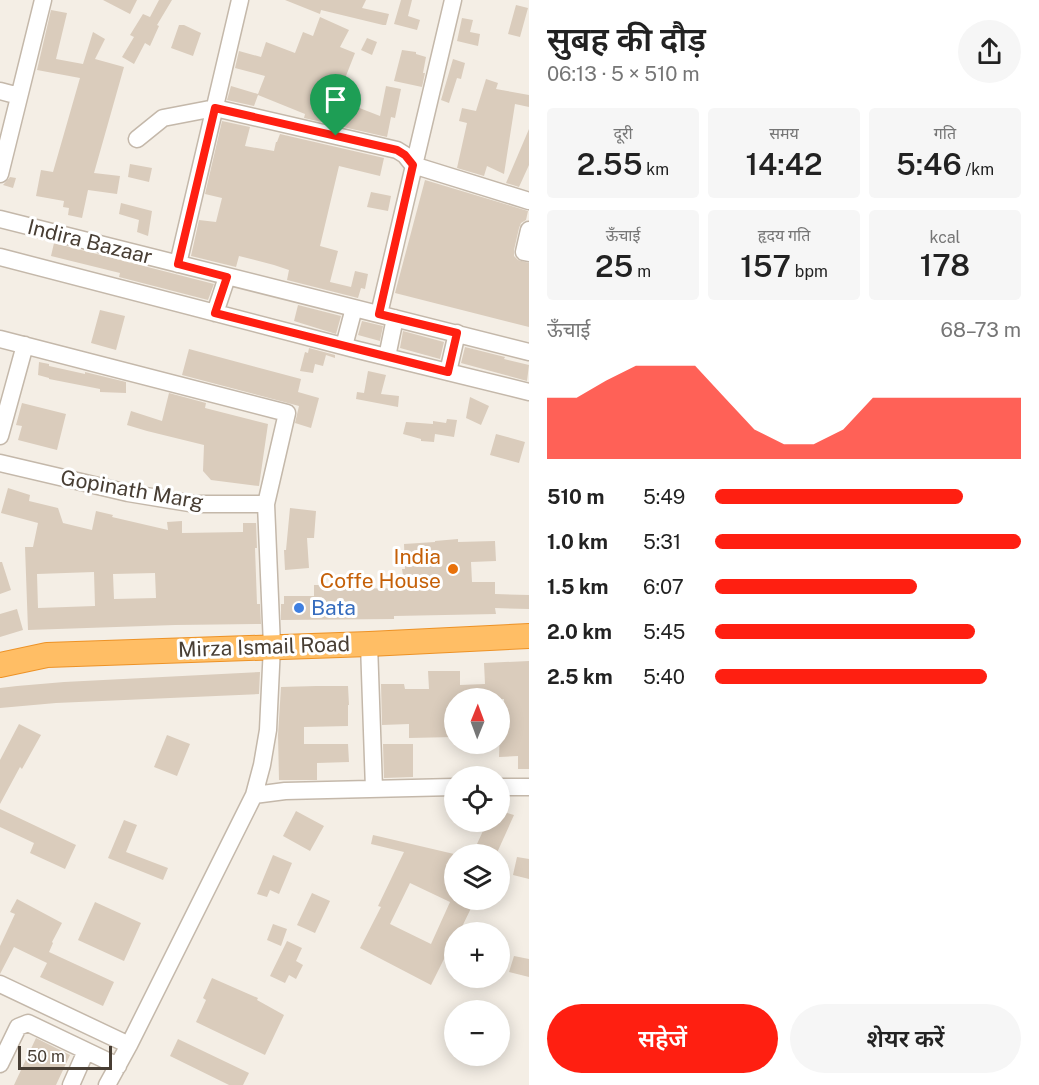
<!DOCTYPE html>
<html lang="hi">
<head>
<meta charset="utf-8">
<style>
  body { margin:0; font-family:"Public Sans","Noto Sans Devanagari",sans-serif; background:#f6f6f6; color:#222; height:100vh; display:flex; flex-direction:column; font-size:22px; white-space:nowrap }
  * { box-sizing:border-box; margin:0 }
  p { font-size:20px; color:#767676 }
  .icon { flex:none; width:33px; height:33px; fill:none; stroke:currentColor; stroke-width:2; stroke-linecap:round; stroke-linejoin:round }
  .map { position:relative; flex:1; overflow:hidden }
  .sheet { display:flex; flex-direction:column; background:#fff; width:510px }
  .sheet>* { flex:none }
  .needle { width:39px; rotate:1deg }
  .controls { position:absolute; left:444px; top:688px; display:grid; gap:12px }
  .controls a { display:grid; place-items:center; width:66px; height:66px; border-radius:50%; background:#fff; box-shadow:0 3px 15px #0003; font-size:30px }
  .scale { position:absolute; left:18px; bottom:15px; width:94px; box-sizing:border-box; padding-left:6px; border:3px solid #483e34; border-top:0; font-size:16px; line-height:21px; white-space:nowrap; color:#483e34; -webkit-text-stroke:4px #fff; paint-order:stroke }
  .pin { position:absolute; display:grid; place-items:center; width:51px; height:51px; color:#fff; margin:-62px -26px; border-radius:50% 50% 50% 0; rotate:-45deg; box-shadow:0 0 6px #0007 }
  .pin .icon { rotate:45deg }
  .round { display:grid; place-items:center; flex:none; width:63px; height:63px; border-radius:32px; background:#f6f6f6 }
  .headline { display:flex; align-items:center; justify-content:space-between; height:102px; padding:0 18px }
  h1 { font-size:33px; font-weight:600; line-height:45px }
  .metrics { display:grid; grid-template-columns:repeat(3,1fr); gap:9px; height:102px; padding:6px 18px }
  .metrics div { display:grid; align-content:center; border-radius:6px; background:#f6f6f6; text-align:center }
  .metrics b { font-size:30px; font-weight:600 }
  .metrics small { font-size:16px; font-weight:400 }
  .metrics p { font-size:16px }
  .chart { height:168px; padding:12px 18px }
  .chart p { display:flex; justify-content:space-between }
  .chart svg { width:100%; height:108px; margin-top:6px; fill:#ff1f11; opacity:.7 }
  .primary-button { display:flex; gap:12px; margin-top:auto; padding:12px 18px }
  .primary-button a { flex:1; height:69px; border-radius:36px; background:#ff1f11; color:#fff; font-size:24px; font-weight:600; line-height:69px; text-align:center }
  .primary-button a+a { background:#f6f6f6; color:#222 }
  ul { padding:0 18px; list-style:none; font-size:20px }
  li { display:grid; grid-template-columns:96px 72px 1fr; align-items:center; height:45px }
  li i { height:15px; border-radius:8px; background:#ff1f11 }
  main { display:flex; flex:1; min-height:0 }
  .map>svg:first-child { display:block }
  .building { fill:#daccbc; fill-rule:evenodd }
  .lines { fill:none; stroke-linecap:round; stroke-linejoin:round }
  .minor-casing { stroke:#c4b8aa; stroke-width:19 }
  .highway-casing { stroke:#ed9226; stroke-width:26 }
  .minor { stroke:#fff; stroke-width:16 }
  .highway { stroke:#ffbe65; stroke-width:24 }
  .route-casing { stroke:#fff; stroke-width:12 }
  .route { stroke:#ff1f11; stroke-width:8 }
  .food-dot { fill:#e8710a; stroke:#fff; stroke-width:2 }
  .shop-dot { fill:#3f7fe0; stroke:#fff; stroke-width:2 }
  .labels { text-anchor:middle; stroke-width:6; stroke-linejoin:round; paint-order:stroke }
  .street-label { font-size:21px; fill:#483e34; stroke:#fff }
  .food-label { font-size:21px; fill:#c56008; stroke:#fff; text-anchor:end }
  .shop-label { font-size:21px; fill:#366cbe; stroke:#fff; text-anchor:start }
</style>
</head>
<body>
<main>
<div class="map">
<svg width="529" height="1085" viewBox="0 0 529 1085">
  <rect width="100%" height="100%" fill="#f4eee5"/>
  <path class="building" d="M103,0H137L130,14Z
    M159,0H172L157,25L159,26L150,46L145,43L134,64L122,57L134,37L130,35L143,14L150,17Z
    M285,0H366L362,8L389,14L386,25H383L321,10L320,14Z
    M401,0H412L408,16L420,20L417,30L394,24Z
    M516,5L528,8L520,37L508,34Z
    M51,10L67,13L56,59L83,64L93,32L105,39L95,59L124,67L94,173L120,176L117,194L88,190L82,218L68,215L69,208L63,207L64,201L36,196L41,170L53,172L80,78L37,70Z
    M320,17L349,30L340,47L355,53L340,91L348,94L344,102L380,116L386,86L401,89L395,118L391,117L387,137L304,118L305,114L258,95L254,106L227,100L231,86L258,94L265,76L235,68L239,51L261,57L266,42L295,53L303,32L313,36Z
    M462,18L473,20L470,32L480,34L478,46L457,41Z
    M179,25H184L201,33L193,56L171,48Z
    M367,38L377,42L372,55L361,50Z
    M402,50L416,52V54L426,57L423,73H425L422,87L394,81Z
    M453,59L465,63L461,79L457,78L449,103L441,100Z
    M486,79L498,83L496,89L529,95V107L515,104L504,174L487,166L484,176L457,168L467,123L459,121L462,108L476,111Z
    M222,121L250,127L245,146L274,151L276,142H277L280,134L384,158L380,176L339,166L320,246L338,251L330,282L351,287L355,271L368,274L365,289L361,288L358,298L287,280L289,270L274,265L239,256L236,267L191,256L199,220L216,222L222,198L205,194Z
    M529,129V165L519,187L506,183Z
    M130,164L152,168L149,182L128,177Z
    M10,177L16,178L13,188L3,185Z
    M425,180L528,211L526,220L521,223L519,228L514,250V256L518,260L529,263V327L395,293Z
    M371,192L391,196L388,211L367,207Z
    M121,203L152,211L148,236L137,232L139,220L119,214Z
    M54,243L175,274L214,284L208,300L119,277L120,273L51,256Z
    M298,305L341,316L336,334L294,321Z
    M100,310L125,316L116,350L91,343Z
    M362,321L383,326L380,341L358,335Z
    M403,331L444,342L440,359L400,348Z
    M465,347L505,357L504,359L529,365L527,381L461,363Z
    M309,348L335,355V358L326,355L323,366L315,364L313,373L300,371L305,352L308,353Z
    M189,349L301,379L298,392L319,398L311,428L295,423L299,406L182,375Z
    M39,362L49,364V366L85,374V372L126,382V393L100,392V389L49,379V378L38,375Z
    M368,371L386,375L381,394L399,396L398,407L356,399L357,392L364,393Z
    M169,393L206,403L205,408L268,424L259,486L211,480L203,471L204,445L147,431L127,425L131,411L162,421Z
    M470,397L489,406L481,425L466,418Z
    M22,403L66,414L57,450L18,440L22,426L16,425Z
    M447,419L457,420L454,437L435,434L434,442L421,441V439L403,434L406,422L433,424V421L446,423Z
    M496,434L525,442L519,463L490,455Z
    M8,488L30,495L29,501L58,508L63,523L92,530L96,511L113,515L112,517L168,530L167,522L182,521V533L243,532V523H256L257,548H255L257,604H260L261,624L175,625L28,630L25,547H33L38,523L1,513ZM94,572L95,606L38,608L37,574ZM155,573L156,598L114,599L113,574Z
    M290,508L316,511L314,538H307L309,568L285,570L284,550H286Z
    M458,539V542L495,541L496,561L471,562L472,582H495V594L529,595V609L495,608L496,614L394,616V619L281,620V604H284V596H314V585H330V589L405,588L402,569H405L404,544L435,542V541Z
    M0,562H2L11,590L0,594Z
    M17,609L23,630L0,637V614Z
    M529,661V769H518V756L499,757L500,731H505L504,699H454V737L409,738V724L382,725L381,684H404L405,689H429L428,671H460V685L485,684L484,663Z
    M260,672L259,694L56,703L0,708V688L17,686L64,682Z
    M316,686H348L349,705H348V726L304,727V744H348L349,762L317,763V780H279L278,735L281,687Z
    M19,724L41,735L22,769L20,767L0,804V760Z
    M167,735L190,744L177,776L154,767Z
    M383,744H413V777L384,778Z
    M0,809L76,845L65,869L30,853L34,843L0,827Z
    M296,811L324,826L310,851L283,836Z
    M500,811L514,815L496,855H472L487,822H500Z
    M124,820L137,825L126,852L168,868L163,880L108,858Z
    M373,835L454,854V900H475L459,933H454V939L431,985L360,948L381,907L378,906L404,852L371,844ZM410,883L450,902L431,944L390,924Z
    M273,855L292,863L279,894L270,890L267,897L257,894Z
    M517,857L529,859V879L513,875Z
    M312,893L330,901L315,933L297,925Z
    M17,899L62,923L52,942L53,943L49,952L114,982L103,1006L40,977L47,963L14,947L0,974V946L15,914L10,912Z
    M95,902L141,923L124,961L78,940Z
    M273,924L287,929L281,946L267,940Z
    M287,941L302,948L296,961L303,965L296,979L289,975L285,983L270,976Z
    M514,956L529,959V977L509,972Z
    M212,978L258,998L257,1000L284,1015L265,1055L196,1022L206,1000L203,998Z
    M36,1038L70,1055L56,1085H14Z
    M178,1039L249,1073L243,1085H229L170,1056Z"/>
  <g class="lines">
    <defs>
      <path id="minor" d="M0,91L19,96
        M137,139L163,118L215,108L397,150L405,155L413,165L529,201
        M0,174L43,0
        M0,219L529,352
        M529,230L524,252L529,253
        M0,257L358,350L529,392
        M178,264L240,0
        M215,313L227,277
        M379,314L453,0
        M0,339L287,413L266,504L272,646L268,730L262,765L254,795
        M344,346L354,308
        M387,357L395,318
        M448,372L457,333
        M0,436L25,345
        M0,463L128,493L195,504H266
        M369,644L374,789
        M500,787H529
        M0,984L129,1045
        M0,1064L18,1027L28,1023L118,1066
        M71,1085L86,1051
        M107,1085L129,1045L254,795L285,791L454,787"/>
      <path id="highway" d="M0,665L47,655L369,644L529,636"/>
    </defs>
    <use href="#minor" class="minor-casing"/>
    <use href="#highway" class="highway-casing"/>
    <use href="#minor" class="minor"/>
    <use href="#highway" class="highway"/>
  </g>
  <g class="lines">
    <defs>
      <path id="route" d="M215,108L397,150L405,155L413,165L379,314L457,333L448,372L215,313L227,277L178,264Z"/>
    </defs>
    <use href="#route" class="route-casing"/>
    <use href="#route" class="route"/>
  </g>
  <circle class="food-dot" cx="453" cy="569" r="6"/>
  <circle class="shop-dot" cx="299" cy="608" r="6"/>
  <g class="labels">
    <g class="street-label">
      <text transform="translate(90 242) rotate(14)" y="7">Indira Bazaar</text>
      <text transform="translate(132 490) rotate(10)" y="7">Gopinath Marg</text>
      <text transform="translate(264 647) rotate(-2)" y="7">Mirza Ismail Road</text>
    </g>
    <g class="food-label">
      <text x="441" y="564">India<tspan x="441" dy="24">Coffe House</tspan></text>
    </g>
    <g class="shop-label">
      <text x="311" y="615">Bata</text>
    </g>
  </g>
</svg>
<div class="controls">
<a><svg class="needle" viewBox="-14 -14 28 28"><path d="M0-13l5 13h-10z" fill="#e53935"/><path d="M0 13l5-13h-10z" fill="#767676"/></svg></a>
<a><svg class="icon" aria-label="locate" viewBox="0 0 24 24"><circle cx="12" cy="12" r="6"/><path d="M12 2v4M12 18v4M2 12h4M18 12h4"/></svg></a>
<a><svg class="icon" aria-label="layers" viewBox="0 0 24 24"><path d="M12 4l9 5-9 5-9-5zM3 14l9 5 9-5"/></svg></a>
<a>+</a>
<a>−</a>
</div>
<div class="scale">50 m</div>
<div class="pin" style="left:336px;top:136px;background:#1e9e55"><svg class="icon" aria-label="arrive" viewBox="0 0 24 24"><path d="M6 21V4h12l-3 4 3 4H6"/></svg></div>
</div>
<section class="sheet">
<div class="headline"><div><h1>सुबह की दौड़</h1><p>06:13 · 5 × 510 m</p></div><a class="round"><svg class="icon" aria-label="share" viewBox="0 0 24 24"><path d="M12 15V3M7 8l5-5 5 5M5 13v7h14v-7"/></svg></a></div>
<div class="metrics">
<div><p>दूरी</p><b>2.55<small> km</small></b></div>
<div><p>समय</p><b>14:42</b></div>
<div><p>गति</p><b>5:46<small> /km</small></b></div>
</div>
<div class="metrics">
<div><p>ऊँचाई</p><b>25<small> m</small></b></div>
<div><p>हृदय गति</p><b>157<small> bpm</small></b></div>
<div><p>kcal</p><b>178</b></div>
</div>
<div class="chart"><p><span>ऊँचाई</span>68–73 m</p>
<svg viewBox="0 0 160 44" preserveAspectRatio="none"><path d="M0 44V19L10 19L20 12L30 6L40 6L50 6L60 19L70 32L80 38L90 38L100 32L110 19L120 19L130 19L140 19L150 19L160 19V44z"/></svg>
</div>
<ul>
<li><b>510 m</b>5:49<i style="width:81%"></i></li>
<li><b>1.0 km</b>5:31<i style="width:100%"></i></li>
<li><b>1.5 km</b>6:07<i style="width:66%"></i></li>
<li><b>2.0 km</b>5:45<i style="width:85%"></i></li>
<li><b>2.5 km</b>5:40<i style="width:89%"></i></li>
</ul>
<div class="primary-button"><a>सहेजें</a><a>शेयर करें</a></div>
</section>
</main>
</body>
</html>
